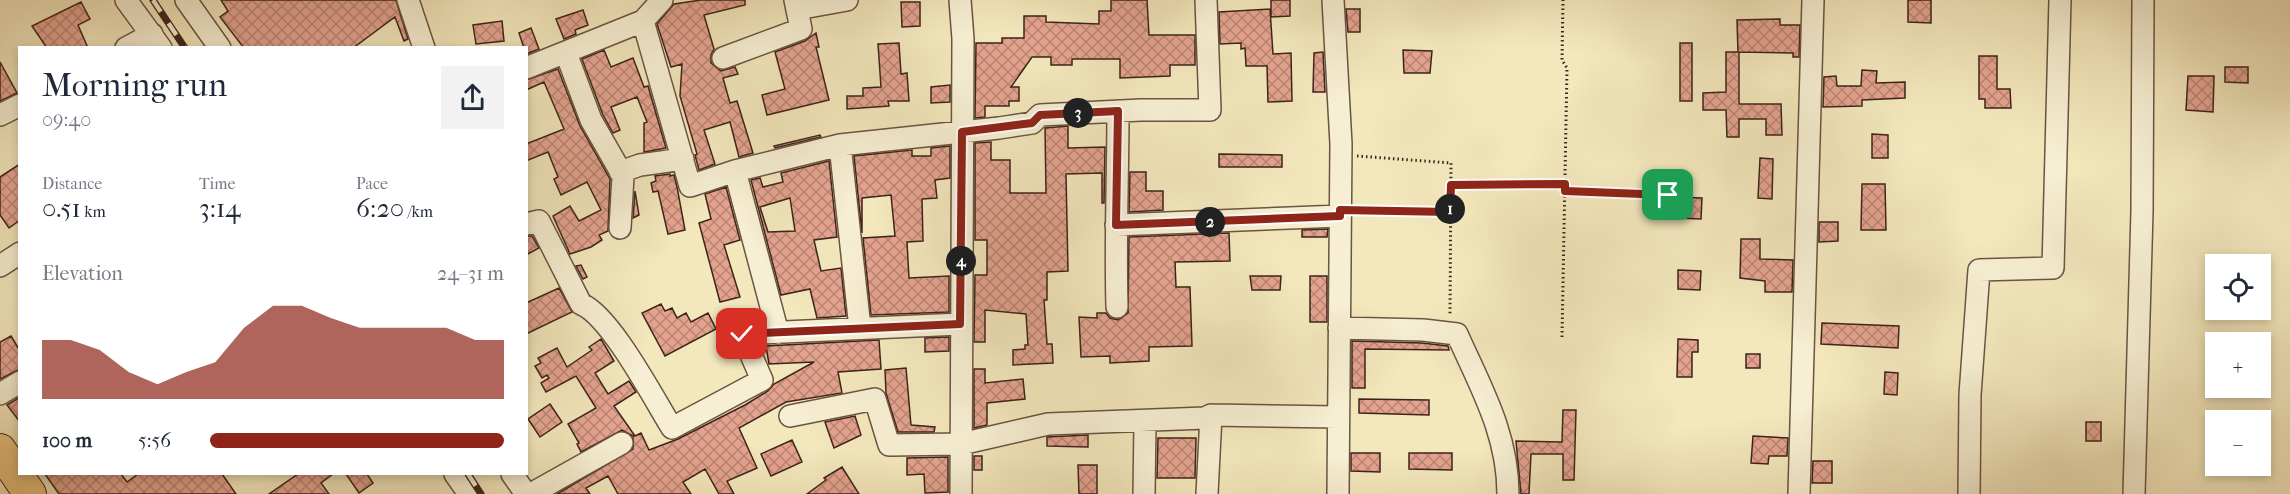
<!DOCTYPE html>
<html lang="en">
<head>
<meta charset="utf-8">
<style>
  body { margin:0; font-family:"IM FELL French Canon",serif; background:#f2f2f3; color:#1f2937; height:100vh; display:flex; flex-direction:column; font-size:22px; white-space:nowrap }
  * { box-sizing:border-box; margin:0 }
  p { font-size:20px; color:#747a83 }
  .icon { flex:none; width:33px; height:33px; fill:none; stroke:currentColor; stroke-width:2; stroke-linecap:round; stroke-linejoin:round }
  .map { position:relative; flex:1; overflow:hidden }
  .panel { position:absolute; left:18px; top:46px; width:510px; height:429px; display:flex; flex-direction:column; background:#fff; border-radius:0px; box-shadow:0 3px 9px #0003 }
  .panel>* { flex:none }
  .fabs { position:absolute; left:2205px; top:254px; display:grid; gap:12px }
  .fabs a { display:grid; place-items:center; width:66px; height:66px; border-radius:0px; background:#fff; box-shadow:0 3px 9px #0003; font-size:30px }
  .pin { position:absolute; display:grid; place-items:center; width:51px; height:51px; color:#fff; margin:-26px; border-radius:12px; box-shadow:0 3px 9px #0006 }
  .km { position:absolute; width:30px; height:30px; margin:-15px; border-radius:50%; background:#222; color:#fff; font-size:16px; line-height:30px; text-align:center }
  .round { display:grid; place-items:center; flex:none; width:63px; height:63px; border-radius:0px; background:#f2f2f3 }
  .headline { display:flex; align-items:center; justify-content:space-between; height:102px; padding:0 24px }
  h1 { font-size:33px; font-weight:600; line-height:45px }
  .stats { display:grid; grid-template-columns:repeat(3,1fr); gap:9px; height:102px; padding:6px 24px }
  .stats div { display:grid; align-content:center }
  .stats b { font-size:26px; font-weight:600 }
  .stats small { font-size:16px; font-weight:400 }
  .stats p { font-size:16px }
  .chart { height:168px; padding:12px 24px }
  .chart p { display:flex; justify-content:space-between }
  .chart svg { width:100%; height:108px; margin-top:6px; fill:#8f2418; opacity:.7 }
  ul { padding:0 24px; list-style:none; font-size:20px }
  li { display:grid; grid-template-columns:96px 72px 1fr; align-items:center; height:45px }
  li i { height:15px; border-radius:8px; background:#8f2418 }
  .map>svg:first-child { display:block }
  .building { fill:url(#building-cross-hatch); stroke:#3d231a; stroke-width:1.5; fill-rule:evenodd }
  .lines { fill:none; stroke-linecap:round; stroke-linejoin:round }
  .minor-casing { stroke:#6a5442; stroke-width:24 }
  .highway-casing { stroke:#3d231a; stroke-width:34 }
  .path { stroke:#3d231a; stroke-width:3; stroke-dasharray:1.5 3; stroke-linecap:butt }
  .minor { stroke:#f7efd3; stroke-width:21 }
  .highway { stroke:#eac47e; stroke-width:32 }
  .rail-casing { stroke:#3d231a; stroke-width:7 }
  .rail { stroke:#f7efd3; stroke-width:4.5; stroke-dasharray:14; stroke-linecap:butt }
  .route-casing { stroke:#fff; stroke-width:12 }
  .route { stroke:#8f2418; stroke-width:8 }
</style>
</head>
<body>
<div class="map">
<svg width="2290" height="494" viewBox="0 0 2290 494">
  <defs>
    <pattern id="building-cross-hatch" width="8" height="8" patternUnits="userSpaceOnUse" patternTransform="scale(1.5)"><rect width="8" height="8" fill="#e4a38f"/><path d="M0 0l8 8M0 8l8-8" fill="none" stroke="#ba8474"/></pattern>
  </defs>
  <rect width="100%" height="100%" fill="#f3e7bc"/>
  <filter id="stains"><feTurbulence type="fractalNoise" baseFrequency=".00333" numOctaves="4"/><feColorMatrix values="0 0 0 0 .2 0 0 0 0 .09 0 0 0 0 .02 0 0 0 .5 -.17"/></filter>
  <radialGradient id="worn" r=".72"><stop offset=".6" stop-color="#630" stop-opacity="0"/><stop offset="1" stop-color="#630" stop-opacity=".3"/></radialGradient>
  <path class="building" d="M221,0H396L408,39L404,41L395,17L353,48H244L220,17L228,11Z
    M701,0H745V5L704,15L714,49L711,55V63L721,71L735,67L738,74L723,78L730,103L737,101L753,153L739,157L730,122L704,130L715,164L699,170L695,155L697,154L680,96L682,64L671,67L657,24L674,4Z
    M1111,0H1147L1149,35H1195V65H1170V76L1120,78V59H1072V65H1051V57H1032L1011,87H1019V101H1009V106H985V117L975,118L976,43H1002V38H1024V16H1046V22L1099,24V11H1111Z
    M1271,0H1290V16L1271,17Z
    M1908,0H1931V23L1908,22Z
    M81,2L90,19L78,25L88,48H47L32,26Z
    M901,2H920V26L902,27Z
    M1270,9L1273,54L1291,53L1292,101L1268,102L1267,66H1246L1245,48L1241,49V43L1220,44L1219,12Z
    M1346,9H1360V32H1348Z
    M583,10L588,25L575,30L576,34L564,39L556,19Z
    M1780,19V25H1800L1799,57H1793V53L1739,52V104H1781L1782,135H1766V119H1739V137H1727L1726,110H1703V93L1726,92V52H1738L1737,20Z
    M502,21L504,41L476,44L473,25Z
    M531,28L539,49L526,54L519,33Z
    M816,33L819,47H816L829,100L767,115L762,95L785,89L775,52L805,41Z
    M899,43L901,74L907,73L909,101H888L889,106L847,109V96H863V88L881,87L878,44Z
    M1680,43H1692V101H1680Z
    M604,50L611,67L633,58L644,87L648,86L666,148L644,152V123L647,122L637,97L611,107L620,130L613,133L603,115L582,59Z
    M1403,50L1432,51L1430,73H1404Z
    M1323,52L1325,92H1313L1314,53Z
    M1979,56H1997V89H2010L2011,108H1985V99H1979Z
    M0,62L17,93L0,101Z
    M2225,67H2248V83L2225,82Z
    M558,69L580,126L610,179L608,231L599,235L602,240L591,247L570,254L553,216L570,206L579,221L601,210L587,182L561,195L554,179L558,177L548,152L526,161V144L564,129L544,82L526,90V80Z
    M1862,70L1877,71L1876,83L1905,82V98L1862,100V106L1823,107L1824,77L1836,76L1837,86H1861Z
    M2188,76H2214L2213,112L2186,110Z
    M950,85V102L931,103V87Z
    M1068,126V148L1105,147L1104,203H1102V173L1066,174L1068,271L1047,272V300H1044L1047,344H1052L1053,363L1013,365V350L1025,349V345H1028L1026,314L985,310V342H974L975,275H987V240H975V143L991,142V160H1010V193H1046L1045,128Z
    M1872,134L1888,135V158H1872Z
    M820,135L821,137L775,148L774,146Z
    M950,146V178L935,180L937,198L922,199L923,241L907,242L909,278L949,276V312L871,315L863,238L895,236L891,195L862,198V233L854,156L912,150V156H931V148Z
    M1219,154L1282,155V167H1219Z
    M1760,158L1773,159L1772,199L1758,198Z
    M829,161L837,237L814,240L821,271L841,268L846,316L817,318L810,289L781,295L751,180L760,178L763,187L783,182L781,173ZM790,198L795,231L768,232L760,207Z
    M20,164V220L9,228L0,215V177Z
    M1130,172H1146V191H1163V210L1129,212Z
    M670,174V176L674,175L677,187L685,230L668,234L658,191L653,192L651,183L656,181L655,176Z
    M1862,184H1885L1886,230H1861Z
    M726,187L740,240L724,245L740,297L720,302L699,223L711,219L705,194Z
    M635,191L639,215L633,218Z
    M1677,197L1702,198L1701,219L1676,218Z
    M1819,222H1838V241L1819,242Z
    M1328,229L1327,237H1302V230Z
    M1229,233L1230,261L1175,262L1176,287H1190L1192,346L1149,347V361L1110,363V356L1081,357L1079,317L1097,318V313H1106L1110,318L1118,320L1128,313L1129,237Z
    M526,236H532L539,248L526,255Z
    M1741,239H1760V259L1793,260L1792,292H1765V281L1740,278Z
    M581,265L587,277L583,279L576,266Z
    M1678,270L1701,271L1700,290L1678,289Z
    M1250,276H1281L1280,290H1252Z
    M1310,276H1327V322H1310Z
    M559,288L572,312L526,334V303Z
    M661,304L665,311L672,308L677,318L686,313L691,322L708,313L716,329L665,356L642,313Z
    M1822,323L1899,326L1898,348L1821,344Z
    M11,336L20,351V369L0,379V342Z
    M949,337V351L925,352V338Z
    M601,339L614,361L595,373L608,394L629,381L636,392L614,406L635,436L641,433L649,450L678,439L745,405L768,391L774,384L814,362L769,364L766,346L879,340L881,369L838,372L842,393L786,402L739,428L757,468L727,481L734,494H719L705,469L683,482L691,494H618L608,476L586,488L590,494H557L633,449V436L622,430L581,452L577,444L579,443L568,424L596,408L576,376L546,392L541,383L549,378L547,375L542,378L535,366L541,363L538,358L557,348L567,367L592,350L589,347Z
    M1678,339L1698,340V352H1692V377H1677Z
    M1352,341L1422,343L1448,346L1449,350L1365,349V388H1352Z
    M1746,354H1760V368H1746Z
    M906,368L911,425L935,427L934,432H898L886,393L885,370Z
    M974,369H985V383L1023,379L1025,399L987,403V425L974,428Z
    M1885,372L1898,373L1897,395L1884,394Z
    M20,397V422L7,405Z
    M1359,399L1429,400V415L1359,413Z
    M550,404L562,422L540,437L528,419Z
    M1563,410H1576L1574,480H1563V454H1531L1529,494H1521L1516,441L1562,442Z
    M855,416L861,435L834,448L825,422Z
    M2086,422H2101V441H2086Z
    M1088,435V447L1047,446V437Z
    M1753,436L1788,438L1787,456H1769L1768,464L1751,463Z
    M1158,438H1196L1195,478H1157Z
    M792,440L802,462L771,476L761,454Z
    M1351,453H1380V472L1351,471Z
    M1409,453H1452V470L1409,469Z
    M974,456H982V470H974Z
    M948,457V492L925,493L924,474L907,475V458Z
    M1813,461H1832V483H1812Z
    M1078,465H1097V494H1079Z
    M842,467L859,494H807L826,480L824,478Z
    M45,474H121L127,482L138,474H222L236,494H59Z
    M298,474H333L321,483L329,494H269Z
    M346,474H367L373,483L359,493Z"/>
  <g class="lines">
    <defs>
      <path id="minor" d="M126,0L161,48
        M186,0L220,48
        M408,0L424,48
        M960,0L963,39L961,494
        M1333,0L1341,144L1338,494
        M797,9L847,0
        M643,21L690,186L735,171L840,145L999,128L1032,123L1040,115L1141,110H1210L1206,0
        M126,48L152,34
        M566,53L591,120L623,176L620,228
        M723,58L801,29L795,0
        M526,68L643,21L662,0
        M0,115L20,105
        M840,145L860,328
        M735,171L778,333
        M620,172L640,165L683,159
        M526,224L539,221L581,304C610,315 654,399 672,428L762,380L742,334L960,324
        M1116,225L1340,216
        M0,266L20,253
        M1117,307C1115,241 1118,176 1118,111
        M1339,328L1423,330L1457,334C1481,388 1508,434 1508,494
        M0,394L20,382
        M790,416L875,399L889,445L961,444L1048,424L1205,418L1211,415L1338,417
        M455,474L469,494
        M512,474L526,494
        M531,494L622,443
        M1144,494L1145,422
        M1207,494L1211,415
        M1799,494L1813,0
        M1969,494L1970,395L1979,270L2053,268L2060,0
        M2134,494L2142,211L2143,0"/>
      <path id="highway" d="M0,450L30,494"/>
    </defs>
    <use href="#minor" class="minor-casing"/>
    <use href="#highway" class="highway-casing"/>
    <path class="path" d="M1357,156L1451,163L1450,314
      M1451,185L1565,184
      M1565,191L1675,195
      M1357,210L1451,212
      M1562,337L1567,68L1562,60L1563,0"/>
    <use href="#minor" class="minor"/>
    <use href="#highway" class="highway"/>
    <defs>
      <path id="rail" d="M153,0L185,48
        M468,474L481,494"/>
    </defs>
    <use href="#rail" class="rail-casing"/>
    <use href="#rail" class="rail"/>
  </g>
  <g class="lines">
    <defs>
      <path id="route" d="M742,334L960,324L962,132L1032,123L1040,115L1118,111L1116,225L1340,216V210L1450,212L1451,185L1565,184V191L1668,195"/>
    </defs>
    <use href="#route" class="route-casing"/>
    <use href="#route" class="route"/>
  </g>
  <rect width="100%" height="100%" filter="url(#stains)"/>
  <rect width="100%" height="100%" fill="url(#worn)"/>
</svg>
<div class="fabs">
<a><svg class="icon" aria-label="locate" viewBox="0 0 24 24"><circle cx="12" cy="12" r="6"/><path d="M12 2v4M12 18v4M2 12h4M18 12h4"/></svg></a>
<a>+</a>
<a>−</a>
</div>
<div class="pin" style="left:1668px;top:195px;background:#1e9e55"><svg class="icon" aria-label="arrive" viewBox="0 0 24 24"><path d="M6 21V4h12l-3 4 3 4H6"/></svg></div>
<div class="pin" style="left:742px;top:334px;background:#d93025"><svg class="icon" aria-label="check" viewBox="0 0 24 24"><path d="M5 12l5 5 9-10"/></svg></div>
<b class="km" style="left:1450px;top:209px">1</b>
<b class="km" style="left:1210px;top:222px">2</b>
<b class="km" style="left:1078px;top:113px">3</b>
<b class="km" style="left:961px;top:261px">4</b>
<section class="panel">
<div class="headline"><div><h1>Morning run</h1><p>09:40</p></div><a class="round"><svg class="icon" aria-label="share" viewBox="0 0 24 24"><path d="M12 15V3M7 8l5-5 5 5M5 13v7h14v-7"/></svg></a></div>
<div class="stats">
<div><p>Distance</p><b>0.51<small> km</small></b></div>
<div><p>Time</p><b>3:14</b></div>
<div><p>Pace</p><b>6:20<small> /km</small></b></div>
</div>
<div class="chart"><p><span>Elevation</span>24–31 m</p>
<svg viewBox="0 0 160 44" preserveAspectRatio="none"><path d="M0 44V20L10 20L20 24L30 33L40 38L50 33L60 29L70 15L80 6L90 6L100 11L110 15L120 15L130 15L140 15L150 20L160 20V44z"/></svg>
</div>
<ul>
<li><b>100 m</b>5:56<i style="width:100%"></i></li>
</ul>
</section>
</div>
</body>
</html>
